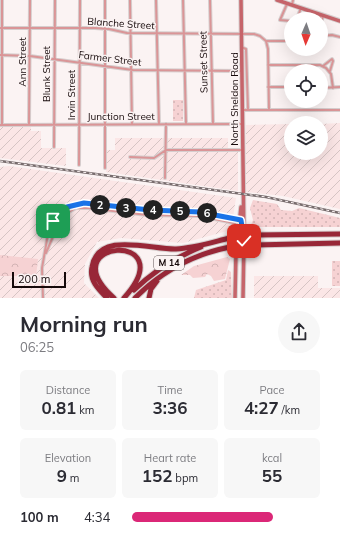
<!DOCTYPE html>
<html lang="en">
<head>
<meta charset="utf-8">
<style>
  body { margin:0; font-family:Mulish,sans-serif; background:#f7f7f7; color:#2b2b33; height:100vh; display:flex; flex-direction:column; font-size:15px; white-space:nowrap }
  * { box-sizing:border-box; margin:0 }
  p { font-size:13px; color:#7c7c81 }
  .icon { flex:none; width:22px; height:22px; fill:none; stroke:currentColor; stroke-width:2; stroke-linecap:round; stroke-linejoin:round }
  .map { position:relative; height:298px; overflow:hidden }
  .drawer { display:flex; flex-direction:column; background:#fff; flex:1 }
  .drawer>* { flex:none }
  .needle { width:26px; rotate:182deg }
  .fabs { position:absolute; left:284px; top:12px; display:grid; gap:8px }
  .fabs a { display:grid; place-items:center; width:44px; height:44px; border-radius:50%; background:#fff; box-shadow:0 4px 16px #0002; font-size:20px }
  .scale { position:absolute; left:12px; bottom:10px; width:54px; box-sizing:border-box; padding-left:4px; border:2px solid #16090a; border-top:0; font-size:11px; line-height:14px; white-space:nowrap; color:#16090a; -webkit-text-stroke:3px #fbf3f3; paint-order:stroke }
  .pin { position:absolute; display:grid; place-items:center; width:34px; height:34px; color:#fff; margin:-17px; border-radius:8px; box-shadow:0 2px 6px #0006 }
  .km { position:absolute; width:20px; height:20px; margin:-10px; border-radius:50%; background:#222; color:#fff; font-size:11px; line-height:20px; text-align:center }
  .round { display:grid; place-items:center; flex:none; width:42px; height:42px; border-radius:21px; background:#f7f7f7 }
  .head { display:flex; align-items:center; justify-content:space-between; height:68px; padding:0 20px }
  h1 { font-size:22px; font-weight:700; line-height:30px }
  .metrics { display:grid; grid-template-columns:repeat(3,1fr); gap:6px; height:68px; padding:4px 20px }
  .metrics div { display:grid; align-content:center; border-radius:6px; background:#f7f7f7; text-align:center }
  .metrics b { font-size:17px; font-weight:700 }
  .metrics small { font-size:11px; font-weight:400 }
  .metrics p { font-size:11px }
  ul { padding:0 20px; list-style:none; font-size:13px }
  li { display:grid; grid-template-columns:64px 48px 1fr; align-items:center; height:30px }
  li i { height:10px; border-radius:5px; background:#db2777 }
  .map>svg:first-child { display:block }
  .industrial { fill:url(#industrial-furrows) }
  .green { fill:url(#green-dots) }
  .forest { fill:url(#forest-crowns) }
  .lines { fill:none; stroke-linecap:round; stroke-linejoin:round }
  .minor-casing { stroke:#d6cece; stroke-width:4 }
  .secondary-casing { stroke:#d6cece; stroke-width:5.5 }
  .motorway-casing { stroke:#d6cece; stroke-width:7 }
  .minor { stroke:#da9597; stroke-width:2 }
  .secondary { stroke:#c6646a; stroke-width:3.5 }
  .motorway { stroke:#982737; stroke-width:5 }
  .rail-casing { stroke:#776c6d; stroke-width:2.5 }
  .rail { stroke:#fbf3f3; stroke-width:1; stroke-dasharray:3; stroke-linecap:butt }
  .motorway-bridge-casing { stroke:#d6cece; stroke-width:7; stroke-linecap:butt }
  .motorway-bridge { stroke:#982737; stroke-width:5 }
  .route-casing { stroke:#fff; stroke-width:8 }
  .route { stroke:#1a73e8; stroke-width:5 }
  .labels { text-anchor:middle; stroke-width:3; stroke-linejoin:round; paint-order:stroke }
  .shield { fill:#fbf3f3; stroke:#5b4f50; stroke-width:1 }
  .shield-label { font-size:9px; font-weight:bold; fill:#16090a }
  .street-label { font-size:10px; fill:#16090a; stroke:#fbf3f3 }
</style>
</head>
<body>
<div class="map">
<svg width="340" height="298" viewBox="0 0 340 298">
  <defs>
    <pattern id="industrial-furrows" width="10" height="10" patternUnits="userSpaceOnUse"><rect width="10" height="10" fill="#fbe6e6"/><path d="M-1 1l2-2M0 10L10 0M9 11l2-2" fill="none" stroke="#d6c4c4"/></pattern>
    <pattern id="green-dots" width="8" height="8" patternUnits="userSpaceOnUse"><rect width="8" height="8" fill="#f6d2d3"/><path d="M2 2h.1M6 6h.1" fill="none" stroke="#d2b3b4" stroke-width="1.8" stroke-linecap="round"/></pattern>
    <pattern id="forest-crowns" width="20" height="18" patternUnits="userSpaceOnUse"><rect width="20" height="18" fill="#f6d2d3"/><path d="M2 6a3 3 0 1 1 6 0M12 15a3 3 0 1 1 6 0" fill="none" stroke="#d2b3b4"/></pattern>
  </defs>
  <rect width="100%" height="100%" fill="#fbf3f3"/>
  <path class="industrial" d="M340,123V209L283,196L246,192V125L291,124V153H321V124Z
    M0,127H31V131H41V148H66V166L0,158Z
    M115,138H228V148H238V191L106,172L107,150H115Z
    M9,166L236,198L231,230L183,243L121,238L97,242L85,264L84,283L99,298H0V167Z
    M254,276H318V288H340V298H254Z"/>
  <path class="green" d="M173,100H183V121H173Z
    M253,200L277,204L281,210L292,211L299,208L340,218V227H250L253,220L250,208Z
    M332,261H340V286H332Z
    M228,270L231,272L232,298H194L196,290L226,280Z"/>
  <path class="forest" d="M0,255L38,259L36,276H0Z
    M227,257L230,259L225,279L214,281L211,276L207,274L205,277L193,278L190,275H181L194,266Z"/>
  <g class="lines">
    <defs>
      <path id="minor" d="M130,0L132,124
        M156,0L159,124
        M183,0L186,124
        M210,0L213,124
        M287,4L280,20L291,21
        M292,5L293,0
        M297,19L301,8
        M319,19L321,15
        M321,23L323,16
        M0,28H95L109,29L127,33L254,34L260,36L266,41H291
        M321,31V36
        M321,36L332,35L340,37
        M266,41L268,49L269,110
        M241,47L246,49L248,110
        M0,55L30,56L133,70L242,71
        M268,65H320L326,68L331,74L333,88
        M323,66L332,59L333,61L330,71
        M268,87H291
        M321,88L340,87
        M242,110H340
        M29,124L30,0
        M0,125L242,124
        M2,125V0
        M54,147L55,0
        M130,157L154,158L166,150H242
        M79,165L80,0
        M105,168V0
        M165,178L166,124
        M46,253L60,220L67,213L76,208H88L147,215L200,216L234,223L238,227
        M43,298L42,268L48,234L56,216L65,208L72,205L84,203L150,210L199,212L239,219L243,221"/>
      <path id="secondary" d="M241,0L244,241L243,298
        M277,0L340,21
        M235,298L236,253L241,207"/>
      <path id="motorway" d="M251,235L340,234
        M250,245L340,243
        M134,290C153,272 176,257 201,247
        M107,298C98,289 89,280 92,267C98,230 152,250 176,249C194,248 213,242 230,238
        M114,298C48,239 185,230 124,298
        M135,298C161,272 194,254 230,247
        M149,298L151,289L157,281"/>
    </defs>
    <use href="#minor" class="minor-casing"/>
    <use href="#secondary" class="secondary-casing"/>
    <use href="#motorway" class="motorway-casing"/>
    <use href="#minor" class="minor"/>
    <use href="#secondary" class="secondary"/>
    <use href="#motorway" class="motorway"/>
    <defs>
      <path id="rail" d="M0,161L266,197L340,213"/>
    </defs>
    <use href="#rail" class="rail-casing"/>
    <use href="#rail" class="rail"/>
    <defs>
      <path id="motorway-bridge" d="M230,238L251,235
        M230,247L250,245"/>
    </defs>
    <use href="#motorway-bridge" class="motorway-bridge-casing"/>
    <use href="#motorway-bridge" class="motorway-bridge"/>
  </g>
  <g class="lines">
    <defs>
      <path id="route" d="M53,221L60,212L67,207L84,203L150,210L199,212L241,220L244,241"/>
    </defs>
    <use href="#route" class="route-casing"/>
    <use href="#route" class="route"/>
  </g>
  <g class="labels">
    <rect class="shield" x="154" y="256" width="30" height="14" rx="3"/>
    <g class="shield-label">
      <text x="169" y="266">M 14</text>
    </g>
    <g class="street-label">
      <text transform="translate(121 23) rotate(4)" y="4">Blanche Street</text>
      <text transform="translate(110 58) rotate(7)" y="4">Farmer Street</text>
      <text transform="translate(22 62) rotate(-90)" y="4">Ann Street</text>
      <text transform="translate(203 62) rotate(-91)" y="4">Sunset Street</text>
      <text transform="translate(46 74) rotate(-90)" y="4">Blunk Street</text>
      <text transform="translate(71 95) rotate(-90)" y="4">Irvin Street</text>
      <text transform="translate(234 99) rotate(-90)" y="4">North Sheldon Road</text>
      <text x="121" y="120">Junction Street</text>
    </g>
  </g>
</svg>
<div class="fabs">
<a><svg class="needle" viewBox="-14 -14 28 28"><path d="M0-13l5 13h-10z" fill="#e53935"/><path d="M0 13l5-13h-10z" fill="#7c7c81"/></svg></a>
<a><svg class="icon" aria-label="locate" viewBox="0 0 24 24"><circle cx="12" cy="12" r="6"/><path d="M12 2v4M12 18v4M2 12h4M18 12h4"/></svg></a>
<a><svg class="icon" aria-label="layers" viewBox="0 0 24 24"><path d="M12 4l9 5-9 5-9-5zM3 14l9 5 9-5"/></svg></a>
</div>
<div class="scale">200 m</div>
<div class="pin" style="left:53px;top:221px;background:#1e9e55"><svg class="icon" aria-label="arrive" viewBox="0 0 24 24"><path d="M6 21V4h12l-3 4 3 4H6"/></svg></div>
<div class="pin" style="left:244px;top:241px;background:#d93025"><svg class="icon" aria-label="check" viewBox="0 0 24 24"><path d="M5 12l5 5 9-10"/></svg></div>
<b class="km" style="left:100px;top:205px">2</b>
<b class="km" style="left:126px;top:208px">3</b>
<b class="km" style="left:153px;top:210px">4</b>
<b class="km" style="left:180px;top:211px">5</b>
<b class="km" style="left:207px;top:213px">6</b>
</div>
<section class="drawer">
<div class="head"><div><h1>Morning run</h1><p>06:25</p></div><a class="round"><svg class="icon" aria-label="share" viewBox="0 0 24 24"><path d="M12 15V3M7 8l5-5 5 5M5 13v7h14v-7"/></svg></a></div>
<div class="metrics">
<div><p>Distance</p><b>0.81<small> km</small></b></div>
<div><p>Time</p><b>3:36</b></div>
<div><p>Pace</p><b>4:27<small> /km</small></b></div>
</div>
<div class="metrics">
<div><p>Elevation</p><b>9<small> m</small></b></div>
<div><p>Heart rate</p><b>152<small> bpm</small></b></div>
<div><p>kcal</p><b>55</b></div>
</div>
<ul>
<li><b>100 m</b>4:34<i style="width:75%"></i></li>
</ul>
</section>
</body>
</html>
